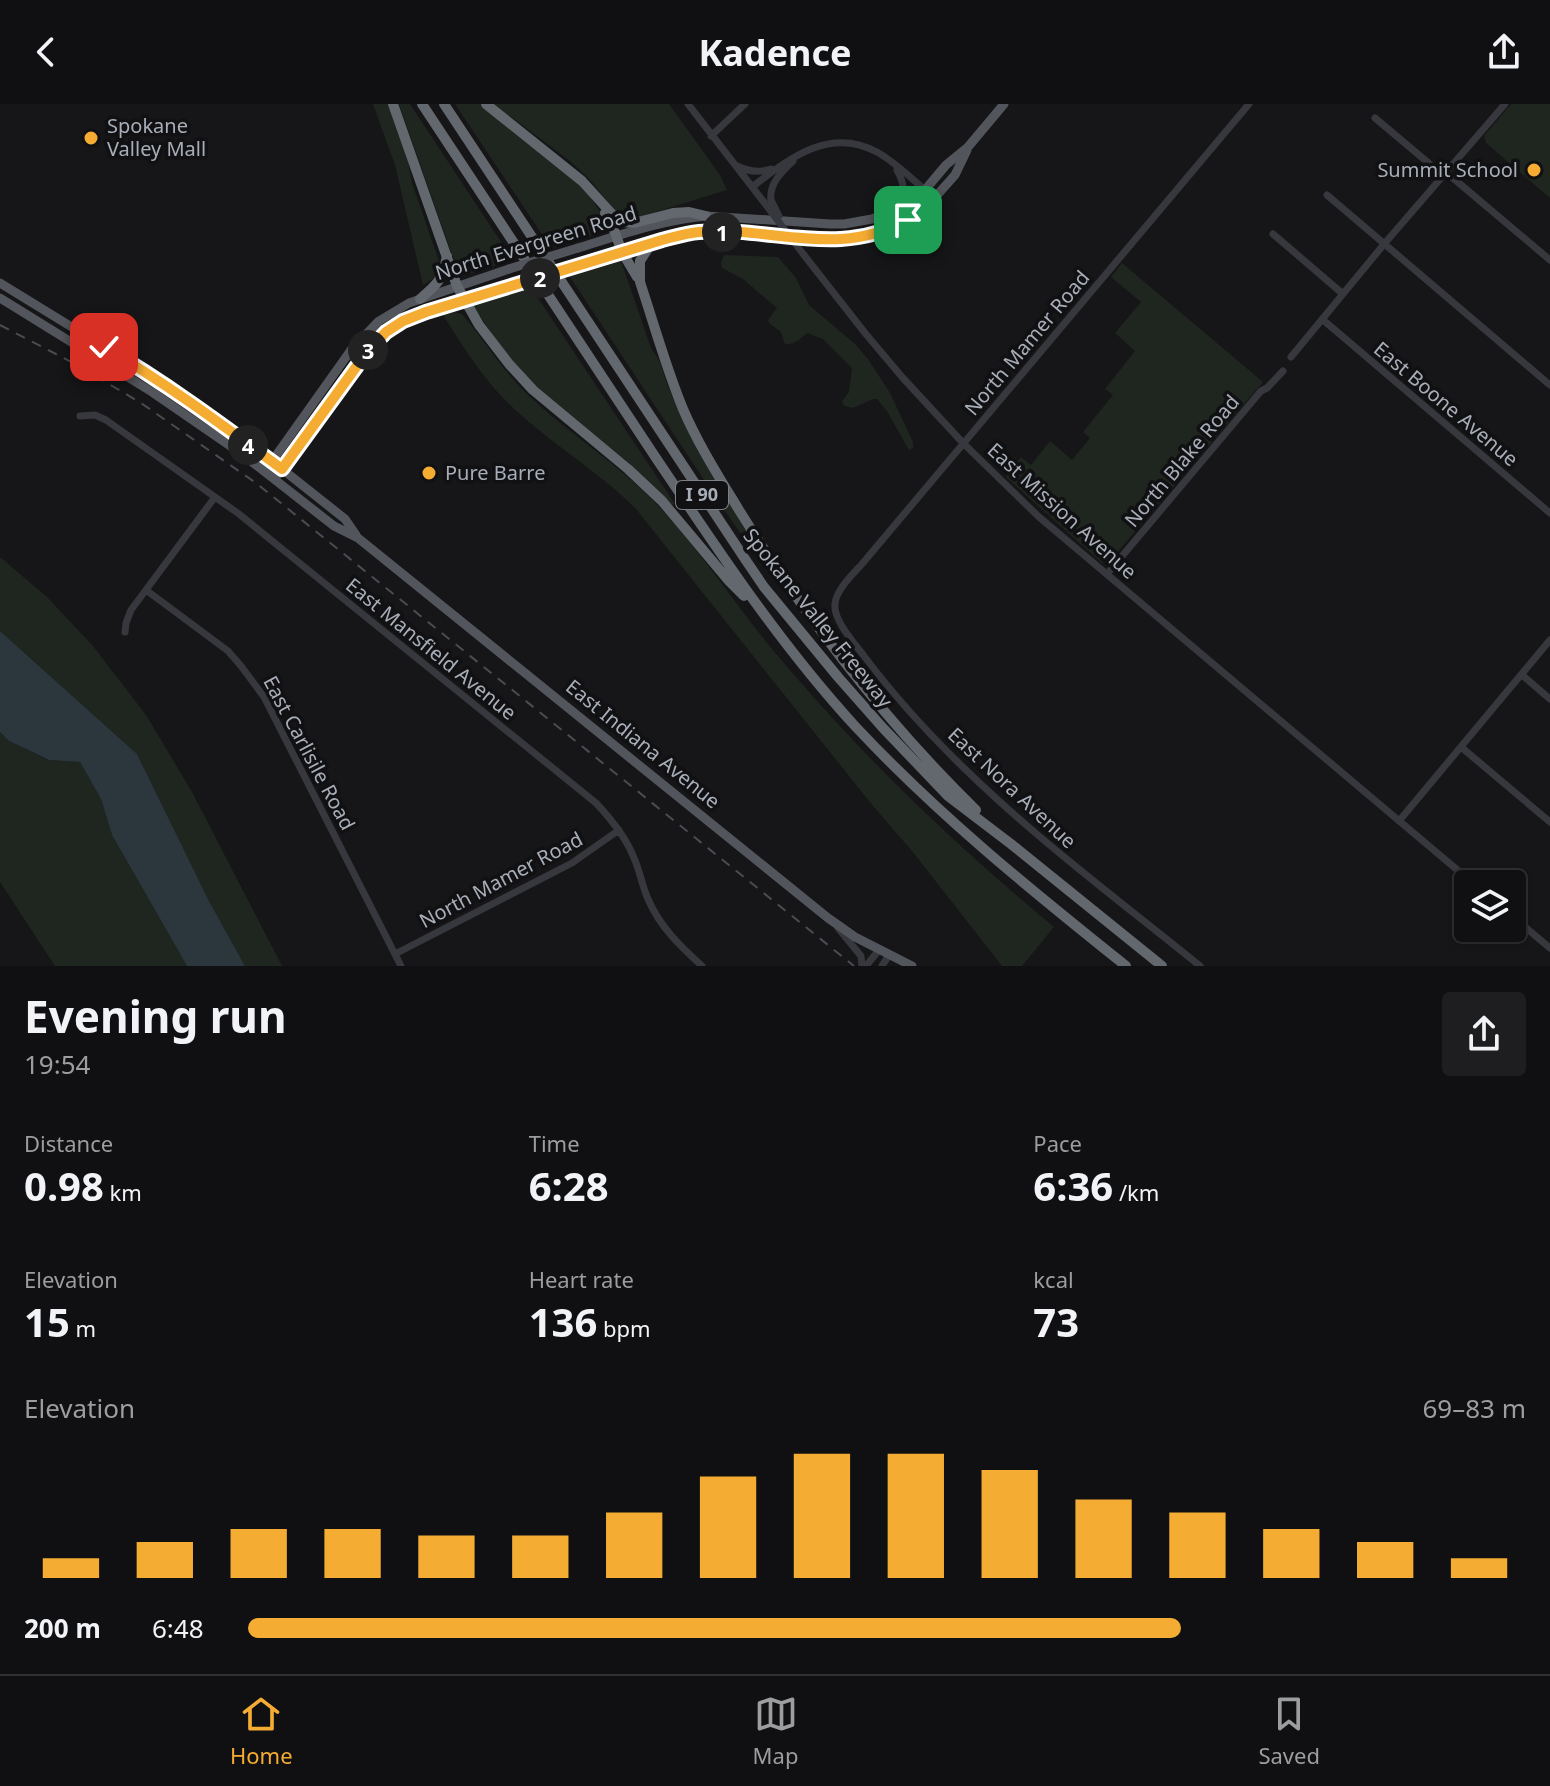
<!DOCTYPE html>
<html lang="en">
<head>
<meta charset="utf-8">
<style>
  body { margin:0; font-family:"Noto Sans",sans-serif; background:#1e1e20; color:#f1f3f6; height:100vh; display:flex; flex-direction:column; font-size:30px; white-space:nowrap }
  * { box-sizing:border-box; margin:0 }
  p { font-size:26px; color:#9c9d9f }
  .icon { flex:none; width:44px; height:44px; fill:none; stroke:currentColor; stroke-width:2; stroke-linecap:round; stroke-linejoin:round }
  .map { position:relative; height:862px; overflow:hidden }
  .drawer { display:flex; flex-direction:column; background:#101012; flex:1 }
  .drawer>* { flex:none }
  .tools { position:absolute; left:1454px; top:766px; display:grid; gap:16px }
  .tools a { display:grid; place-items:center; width:72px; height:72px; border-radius:8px; background:#101012; box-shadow:0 2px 6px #0004,0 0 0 2px #303032; font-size:40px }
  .pin { position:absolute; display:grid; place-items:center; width:68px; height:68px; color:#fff; margin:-34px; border-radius:16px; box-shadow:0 4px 12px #0006 }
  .km { position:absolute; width:40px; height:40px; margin:-20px; border-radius:50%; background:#222; color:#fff; font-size:22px; line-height:40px; text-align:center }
  .round { display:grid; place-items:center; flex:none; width:84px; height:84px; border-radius:8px; background:#1e1e20 }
  .head { display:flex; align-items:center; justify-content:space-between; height:136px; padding:0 24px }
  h1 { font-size:44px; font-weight:700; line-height:60px }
  .metrics { display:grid; grid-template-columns:repeat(3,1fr); gap:12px; height:136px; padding:8px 24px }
  .metrics div { display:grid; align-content:center }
  .metrics b { font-size:40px; font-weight:700 }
  .metrics small { font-size:22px; font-weight:400 }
  .metrics p { font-size:22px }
  .chart { height:224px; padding:16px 24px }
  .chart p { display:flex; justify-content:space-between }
  .chart svg { width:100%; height:144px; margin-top:8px; stroke:#f5ac32; stroke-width:6 }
  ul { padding:0 24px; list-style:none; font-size:26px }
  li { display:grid; grid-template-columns:128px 96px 1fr; align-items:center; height:60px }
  li i { height:20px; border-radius:10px; background:#f5ac32 }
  header { display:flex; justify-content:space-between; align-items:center; height:104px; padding:0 24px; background:#101012; font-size:36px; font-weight:700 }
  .tab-bar { display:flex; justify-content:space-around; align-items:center; height:112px; border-top:2px solid #303032; background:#101012; font-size:22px; color:#9c9d9f }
  .tab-bar a { display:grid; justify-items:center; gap:4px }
  .tab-bar .selected { color:#f5ac32 }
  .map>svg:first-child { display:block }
  .green { fill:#1e261f }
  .water { fill:#2c363d }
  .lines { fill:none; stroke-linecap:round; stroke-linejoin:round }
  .minor { stroke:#37383d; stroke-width:7 }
  .major { stroke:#53555c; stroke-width:9 }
  .highway { stroke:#63676e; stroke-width:10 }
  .rail { stroke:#4a4c52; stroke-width:2; stroke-dasharray:10 8; stroke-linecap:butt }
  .minor-bridge { stroke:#37383d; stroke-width:7 }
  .major-bridge { stroke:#53555c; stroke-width:9 }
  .route-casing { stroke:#fff; stroke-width:16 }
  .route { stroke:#f5ac32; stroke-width:10 }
  .poi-dot { fill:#f5ac32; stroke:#111113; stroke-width:3 }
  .labels { text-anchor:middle; stroke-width:7; stroke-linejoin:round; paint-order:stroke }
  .shield { fill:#111113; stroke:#7b7f86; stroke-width:2 }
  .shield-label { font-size:18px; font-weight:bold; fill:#a8aeb8 }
  .poi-label { font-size:20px; fill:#a8aeb8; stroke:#111113; text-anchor:start }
  .street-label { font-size:20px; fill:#a8aeb8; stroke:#111113 }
</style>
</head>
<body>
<header><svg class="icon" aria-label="back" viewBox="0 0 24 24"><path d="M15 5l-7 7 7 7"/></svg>Kadence<svg class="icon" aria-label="share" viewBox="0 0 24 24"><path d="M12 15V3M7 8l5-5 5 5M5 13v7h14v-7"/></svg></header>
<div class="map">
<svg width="1550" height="862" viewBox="0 0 1550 862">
  <rect width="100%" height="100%" fill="#161618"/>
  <path class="green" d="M373,0H388L408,57L412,79L439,157C441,170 433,175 423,181L395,61Z
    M399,0H410L513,156L460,173Z
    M455,0H481L573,74L588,90L612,125L551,144Z
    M494,0H669L720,71L727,86L636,114L623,113L617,109L590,76L570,57Z
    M1511,0H1550V94L1486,39L1484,32Z
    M724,151L778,153L796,174L809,201L855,240L868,255L890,289L913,338V344L909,346L887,307L877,295H873L853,304L844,302L842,297L849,288L852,264L823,235L807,229C800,235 795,241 785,240L781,228L770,220L768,216L777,204L743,175L722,164L721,159Z
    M620,154L651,244L659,256L669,285L693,337L739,415L772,465L768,469L712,388L568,170Z
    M1122,159L1263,278L1109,458L1102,459L1006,373L1021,353L1031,361L1050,337L1072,356L1090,334L1083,328L1113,291L1105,285L1135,247L1115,229L1141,198L1111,173Z
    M530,182L675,400L672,401L627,357L555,301L530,278L498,240L472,199Z
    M454,208L462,210C485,237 502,266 527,290C571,332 624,363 665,409C709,458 745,515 789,565C871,661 957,742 1054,823L1022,862H1002L912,747L873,702L636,405C597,366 548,338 508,299C482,274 463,242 443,211Z
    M0,453L47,493L93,542L146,611L192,688L282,862H245L209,797L137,650L0,527Z
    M0,628L9,637L48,656L80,658L101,695L112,731L187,862H55L0,778Z"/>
  <path class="water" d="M0,527L137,650L209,797L245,862H187L112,731L101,695L80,658L49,656L9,637L0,628Z"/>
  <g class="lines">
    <path class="minor" d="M688,0L763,97
      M1375,14L1444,72
      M711,32L745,0
      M737,62C749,68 759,69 771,65
      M1447,69L1550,156
      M752,83C789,55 829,22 877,48C895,58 911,74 926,87
      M1327,91L1550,281
      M771,96C769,79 782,68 793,57
      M889,106C904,92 908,86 897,66
      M1273,130L1343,190
      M804,151L865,229L902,273L963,339L1039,413L1474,780
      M1322,215L1550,409
      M1291,253L1385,139L1505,0
      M80,312L95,311L106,316L239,410L596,699C611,715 626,733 634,754C640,767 642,782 648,795C660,823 680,842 702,862
      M1107,470L1261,287L1267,284L1283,267
      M146,486L228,547L241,562L264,593L401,862
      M125,528L126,519L131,506L215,393
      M1522,571L1550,595
      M1461,643L1550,718
      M1399,717L1550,536
      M1512,812L1550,844
      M838,824L861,852L862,862
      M395,850L572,759L619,726
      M866,862L879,846
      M882,862L889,851
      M1200,862C1080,765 958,677 864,552C855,540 833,516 835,500C836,486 853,470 862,460L1249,0"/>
    <path class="major" d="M578,144C620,131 662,116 706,112L830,120H844L872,115L897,105L925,86L946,61L968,43L1004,0
      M586,159L662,136L695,128H737L831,136L878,129L908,116L930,99L955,71L967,46
      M0,179L137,263L213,315L282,365L345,415L356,431
      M0,194L152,288L242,350L334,422L358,434L828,814L855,833L912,862
      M270,360L351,246L379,217L409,199L509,165
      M279,370L367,248L386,228L403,217L426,208L518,181"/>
    <path class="highway" d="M393,0L457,182L479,221L509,260L533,286L628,365L662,397L729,477L744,492
      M422,0C499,118 577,236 656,354C718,446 779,539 854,621C938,711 1031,786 1126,862
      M444,0L745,455L764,483L838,573L883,624L948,692L1011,740L1162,862
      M486,0L582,77L612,110L623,118L634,119L673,109L689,108L706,112
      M605,109L614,126L622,148L637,173
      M651,140L640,157V178C654,220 666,264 683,305C698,340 719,373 739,406C806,514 885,617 976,706
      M420,195C438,180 442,176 447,152"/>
    <path class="rail" d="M0,221L77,261L141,299L256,379L854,862"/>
    <path class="minor-bridge" d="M771,96L779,112
      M763,97L804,151"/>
    <path class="major-bridge" d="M509,165L578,144
      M518,181L586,159"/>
  </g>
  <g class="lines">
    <defs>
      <path id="route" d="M104,243C166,279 225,323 282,365L367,248L386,228L403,217L426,208L662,136C674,133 686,129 699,128C774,122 836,155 908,116"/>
    </defs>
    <use href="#route" class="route-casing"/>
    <use href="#route" class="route"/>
  </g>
  <g class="poi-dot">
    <circle cx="91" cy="34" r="8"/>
    <circle cx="1534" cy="66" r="8"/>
    <circle cx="429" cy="369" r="8"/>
  </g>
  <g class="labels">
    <rect class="shield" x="676" y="377" width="52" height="28" rx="6"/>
    <g class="shield-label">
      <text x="702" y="397">I 90</text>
    </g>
    <g class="poi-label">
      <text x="107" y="29">Spokane<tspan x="107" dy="23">Valley Mall</tspan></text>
      <text x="1518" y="73" text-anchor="end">Summit School</text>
      <text x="445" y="376">Pure Barre</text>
    </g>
    <g class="street-label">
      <text transform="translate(536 139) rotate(-17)" y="7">North Evergreen Road</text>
      <text transform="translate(1027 239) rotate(-50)" y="7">North Mamer Road</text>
      <text transform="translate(1446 300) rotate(40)" y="7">East Boone Avenue</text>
      <text transform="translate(1182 357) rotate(-50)" y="7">North Blake Road</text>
      <text transform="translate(1062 407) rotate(42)" y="7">East Mission Avenue</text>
      <text transform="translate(818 514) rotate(51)" y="7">Spokane Valley Freeway</text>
      <text transform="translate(431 545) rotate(39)" y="7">East Mansfield Avenue</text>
      <text transform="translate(643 640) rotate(39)" y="7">East Indiana Avenue</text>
      <text transform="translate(309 649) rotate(62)" y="7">East Carlisile Road</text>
      <text transform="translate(1012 684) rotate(43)" y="7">East Nora Avenue</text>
      <text transform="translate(501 776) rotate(-28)" y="7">North Mamer Road</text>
    </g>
  </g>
</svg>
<div class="tools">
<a><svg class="icon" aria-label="layers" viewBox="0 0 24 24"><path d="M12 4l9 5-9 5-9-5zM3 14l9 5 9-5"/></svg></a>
</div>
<div class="pin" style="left:908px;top:116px;background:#1e9e55"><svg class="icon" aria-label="arrive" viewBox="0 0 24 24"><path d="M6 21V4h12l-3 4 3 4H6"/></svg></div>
<div class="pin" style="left:104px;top:243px;background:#d93025"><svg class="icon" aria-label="check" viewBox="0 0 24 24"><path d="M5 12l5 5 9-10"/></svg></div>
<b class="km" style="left:722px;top:128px">1</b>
<b class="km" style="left:540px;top:174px">2</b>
<b class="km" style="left:368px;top:246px">3</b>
<b class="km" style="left:248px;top:341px">4</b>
</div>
<section class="drawer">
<div class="head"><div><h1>Evening run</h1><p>19:54</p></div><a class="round"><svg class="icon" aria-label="share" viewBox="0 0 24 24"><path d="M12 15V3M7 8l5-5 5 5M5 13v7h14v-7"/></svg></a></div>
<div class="metrics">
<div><p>Distance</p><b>0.98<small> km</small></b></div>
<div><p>Time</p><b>6:28</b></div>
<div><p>Pace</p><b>6:36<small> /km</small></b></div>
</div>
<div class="metrics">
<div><p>Elevation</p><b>15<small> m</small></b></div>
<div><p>Heart rate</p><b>136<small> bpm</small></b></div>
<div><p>kcal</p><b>73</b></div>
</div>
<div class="chart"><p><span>Elevation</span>69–83 m</p>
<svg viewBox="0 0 160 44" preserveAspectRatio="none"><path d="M5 44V38M15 44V33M25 44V29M35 44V29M45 44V31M55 44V31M65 44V24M75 44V13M85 44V6M95 44V6M105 44V11M115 44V20M125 44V24M135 44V29M145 44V33M155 44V38"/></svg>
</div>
<ul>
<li><b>200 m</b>6:48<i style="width:73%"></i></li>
</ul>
</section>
<nav class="tab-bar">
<a class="selected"><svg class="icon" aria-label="home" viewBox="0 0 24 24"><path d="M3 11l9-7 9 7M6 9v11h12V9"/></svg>Home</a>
<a><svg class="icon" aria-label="map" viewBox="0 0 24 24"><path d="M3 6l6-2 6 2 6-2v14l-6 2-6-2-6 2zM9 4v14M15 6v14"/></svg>Map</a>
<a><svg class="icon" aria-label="saved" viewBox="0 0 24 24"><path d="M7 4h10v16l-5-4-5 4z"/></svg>Saved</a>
</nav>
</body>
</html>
